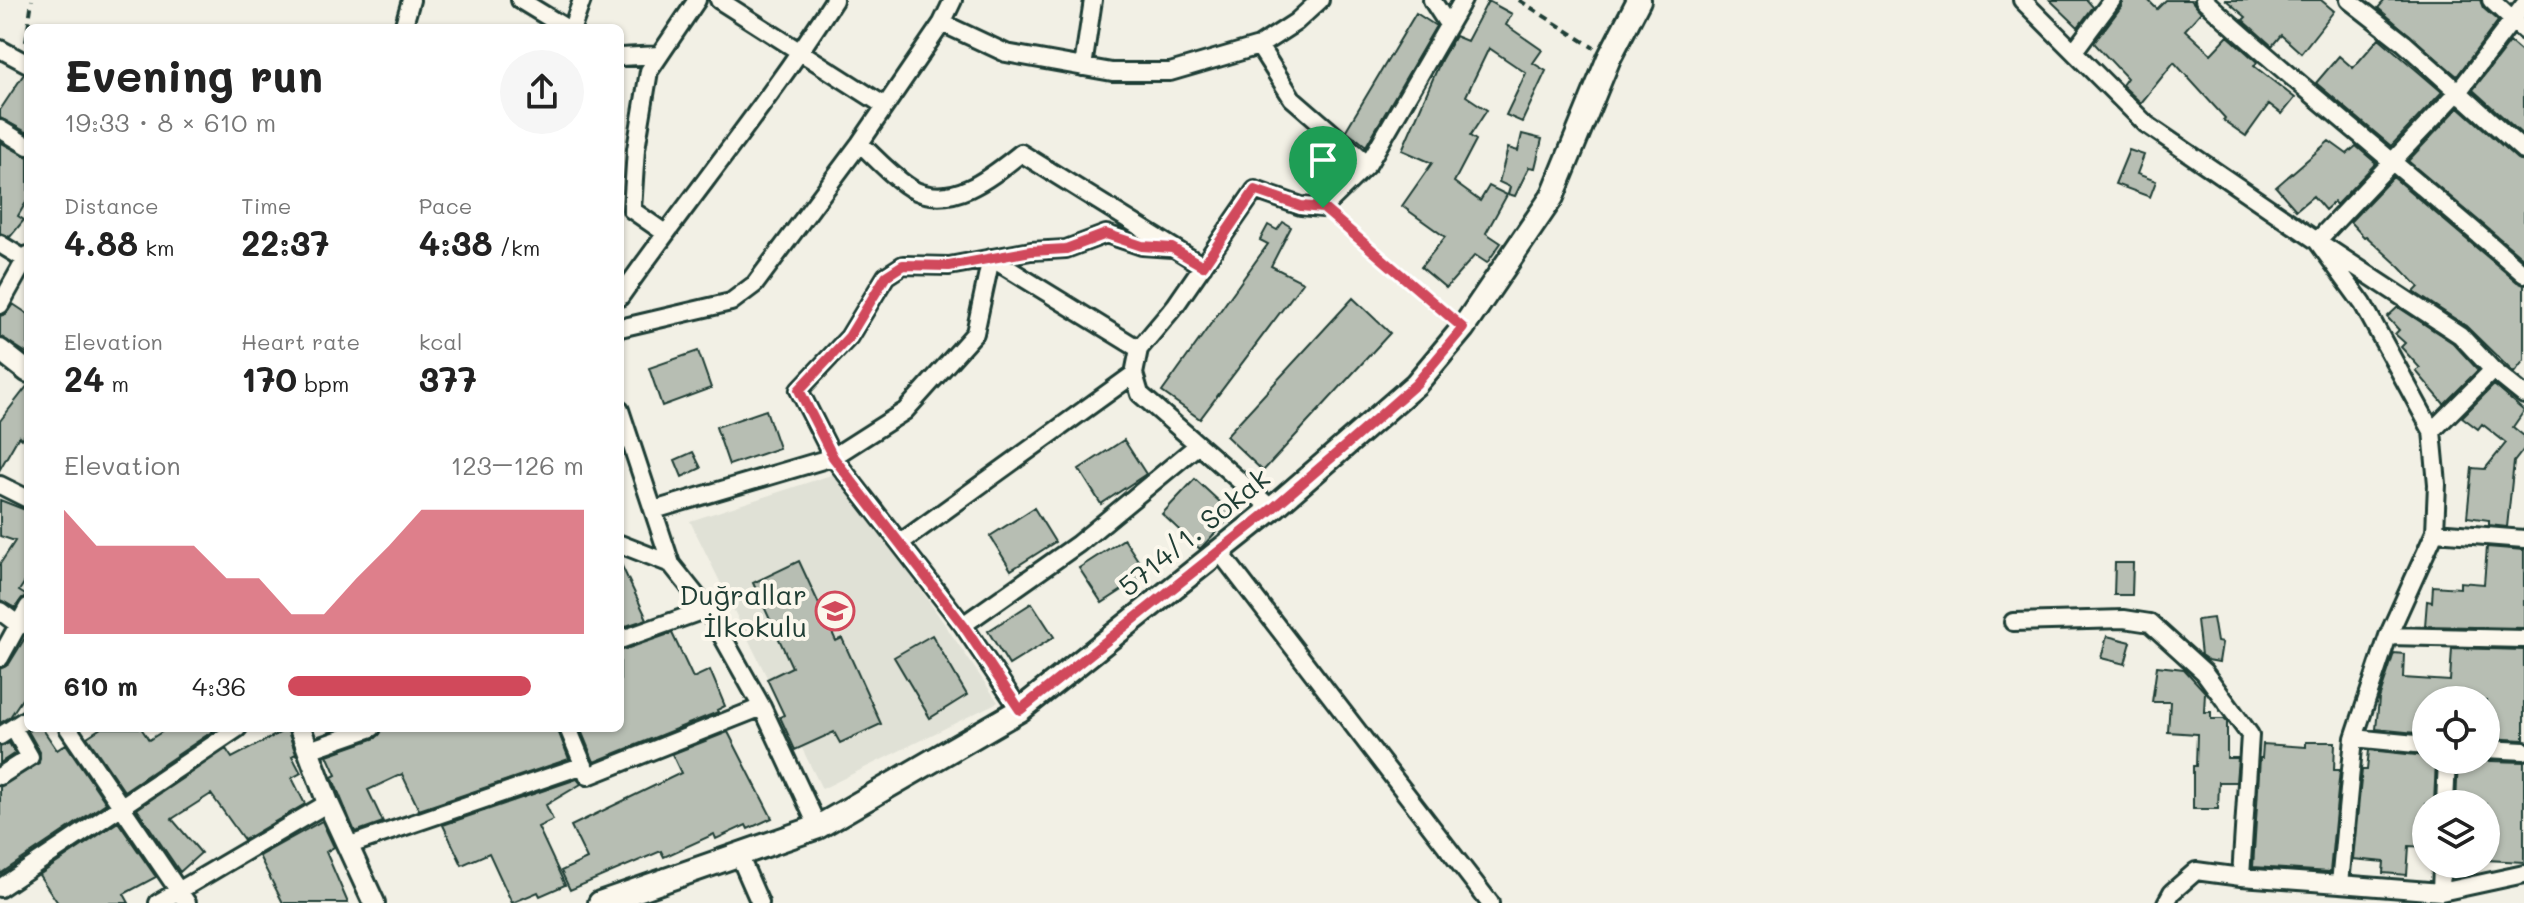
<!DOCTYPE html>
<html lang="en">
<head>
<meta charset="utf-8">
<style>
  body { margin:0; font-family:Mali,sans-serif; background:#f6f6f6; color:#222; height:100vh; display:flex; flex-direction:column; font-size:30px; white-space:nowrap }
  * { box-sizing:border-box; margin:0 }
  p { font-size:26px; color:#767676 }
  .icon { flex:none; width:44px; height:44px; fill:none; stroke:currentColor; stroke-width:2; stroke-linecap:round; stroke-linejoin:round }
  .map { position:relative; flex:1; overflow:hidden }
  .side { position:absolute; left:24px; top:24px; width:600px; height:708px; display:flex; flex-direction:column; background:#fff; border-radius:12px; box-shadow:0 2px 6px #0004 }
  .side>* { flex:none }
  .fabs { position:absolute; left:2412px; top:686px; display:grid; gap:16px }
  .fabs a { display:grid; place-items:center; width:88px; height:88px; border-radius:50%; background:#fff; box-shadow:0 2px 6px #0004; font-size:40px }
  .pin { position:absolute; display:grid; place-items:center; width:68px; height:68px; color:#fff; margin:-82px -34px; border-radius:50% 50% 50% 0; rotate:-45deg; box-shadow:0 0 8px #0007 }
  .pin .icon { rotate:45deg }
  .round { display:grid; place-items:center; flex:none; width:84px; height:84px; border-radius:42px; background:#f6f6f6 }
  .headline { display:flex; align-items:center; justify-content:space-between; height:136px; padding:0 40px }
  h1 { font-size:44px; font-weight:700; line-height:60px }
  .metrics { display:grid; grid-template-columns:repeat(3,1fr); gap:12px; height:136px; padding:8px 40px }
  .metrics div { display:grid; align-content:center }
  .metrics b { font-size:34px; font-weight:700 }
  .metrics small { font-size:22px; font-weight:400 }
  .metrics p { font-size:22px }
  .chart { height:224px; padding:16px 40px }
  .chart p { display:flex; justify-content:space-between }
  .chart svg { width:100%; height:144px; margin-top:8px; fill:#d1495b; opacity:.7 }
  ul { padding:0 40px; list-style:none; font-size:26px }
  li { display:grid; grid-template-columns:128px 96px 1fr; align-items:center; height:60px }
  li i { height:20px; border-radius:10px; background:#d1495b }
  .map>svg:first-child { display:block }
  .built { fill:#e0e1d6 }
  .building { fill:#b7beb3; stroke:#1f3d34; stroke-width:2 }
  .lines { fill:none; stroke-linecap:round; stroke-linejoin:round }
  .minor-casing { stroke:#1f3d34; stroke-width:22 }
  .tertiary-casing { stroke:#1f3d34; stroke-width:26 }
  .secondary-casing { stroke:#1f3d34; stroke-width:28 }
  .path { stroke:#1f3d34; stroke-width:4; stroke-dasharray:8 6; stroke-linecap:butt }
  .minor { stroke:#fbf7ec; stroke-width:16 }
  .tertiary { stroke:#fbf7ec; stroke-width:20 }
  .secondary { stroke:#fbf7ec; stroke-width:22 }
  .route-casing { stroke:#fff; stroke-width:16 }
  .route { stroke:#d1495b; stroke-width:10 }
  .labels { text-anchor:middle; stroke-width:8; stroke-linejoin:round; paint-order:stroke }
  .street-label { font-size:28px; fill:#1f3d34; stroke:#fbf7ec }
  .poi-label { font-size:28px; fill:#1f3d34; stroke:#fbf7ec; text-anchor:end }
</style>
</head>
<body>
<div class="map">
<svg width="2524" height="903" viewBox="0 0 2524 903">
  <rect width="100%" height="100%" fill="#f2f0e5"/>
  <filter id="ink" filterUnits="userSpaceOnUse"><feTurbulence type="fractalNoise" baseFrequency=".0125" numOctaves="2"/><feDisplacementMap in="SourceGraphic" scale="16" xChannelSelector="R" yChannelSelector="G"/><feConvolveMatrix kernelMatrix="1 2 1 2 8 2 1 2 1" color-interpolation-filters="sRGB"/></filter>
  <g filter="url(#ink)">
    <path class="built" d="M840,472L998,702L822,789L690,521Z"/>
    <path class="building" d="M2050,0H2087L2093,7L2078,27Z
      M2123,0H2148L2157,9L2166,0H2191L2201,12L2185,30L2211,54L2228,36L2257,62L2254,66L2295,98L2282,114L2269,104L2246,136L2223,120L2225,118L2174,62L2141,103L2122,85L2127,78L2094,43L2121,7Z
      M2226,0H2321L2334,11L2301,53L2281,35L2272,46L2243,20L2246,17Z
      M2385,0H2480L2483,8L2498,21L2457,76L2378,8Z
      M1488,1L1512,14L1506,25L1542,50L1533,63L1546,71L1522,122L1506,115L1526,73L1489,48L1466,96L1487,110L1470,136L1476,140L1454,182L1480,201L1489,186L1507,195L1486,233L1501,243L1487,263L1475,255L1446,288L1421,267L1445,237L1402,206L1432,163L1402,150L1441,60L1455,36L1467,41Z
      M1416,13L1436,26L1366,146L1346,130Z
      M2379,38L2442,92L2391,146L2316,83L2339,56L2353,68Z
      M2510,42L2524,54V136L2473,90Z
      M24,74L28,75V133L0,118V110Z
      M2459,107L2517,159L2524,162V259L2408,161Z
      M1522,134L1542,139L1535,168L1529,167L1515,196L1508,194L1510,187L1499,182L1508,148L1518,151Z
      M2329,141L2347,154L2356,146L2376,163L2336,205L2334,202L2325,210L2313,196L2296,210L2276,187Z
      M0,142L28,157V199L18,216L24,220L10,237L0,233Z
      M2129,150L2144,155L2137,174L2156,181L2150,197L2115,184Z
      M2393,177L2517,282L2524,285V360L2514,373L2466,326L2414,292L2419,287L2400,267L2366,236L2364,237L2350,222Z
      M1283,222L1291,227L1271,266L1303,282L1200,419L1162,392L1268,244L1260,240L1268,225L1277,230Z
      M1353,298L1390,333L1263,471L1226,436Z
      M13,304L28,314V354L0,336V316L6,314Z
      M2398,307L2453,343L2478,370L2444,404L2416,371L2420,368L2401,347L2405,343L2395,334L2399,330L2387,317Z
      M698,351L711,388L662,406L649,368Z
      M28,385V430L22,439L19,436L0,469V421Z
      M2494,385L2524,411L2513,427L2524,436V449L2514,462L2507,527L2489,525V520L2467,517L2472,468L2485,469L2506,443L2482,424L2478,429L2462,417Z
      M766,410L779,448L729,465L716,427Z
      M1124,440L1146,474L1101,504L1079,469Z
      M693,452L701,468L682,477L675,460Z
      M1195,479L1233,514L1200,549L1162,514Z
      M0,500L28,511V577L19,591L27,596L22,598L15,608L0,600V564L15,541L0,536Z
      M1034,508L1055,542L1011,570L990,536Z
      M1124,539L1147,574L1102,603L1079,568Z
      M2487,547L2524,550V628L2425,626L2427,601L2432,602L2433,586L2460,588V582L2484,584Z
      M799,561L836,641L842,638L881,724L840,743L834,732L795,750L780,717L784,715L767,679L792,667L753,583Z
      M620,562L647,619L620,628Z
      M2115,563H2133L2132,595H2114Z
      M1032,603L1054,637L1009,665L988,631Z
      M2213,618L2217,642L2222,643L2219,662L2208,660L2201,655L2197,620Z
      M28,633V690L10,717L0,723V669L9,664Z
      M672,633L693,678L710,670L725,706L717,710L718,712L594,762L580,728H620V651Z
      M932,635L967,695L930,718L894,657Z
      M2107,636L2131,642L2125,664L2101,658Z
      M2452,648L2524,650V740L2486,738V700H2426V734L2376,729L2379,699L2394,653L2404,654L2403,678L2450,681Z
      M2157,666L2184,669L2205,692L2204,712H2211V719H2224L2227,722V758H2238L2236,782H2219L2218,809H2193V766H2196L2197,734L2168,732L2170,702H2152Z
      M33,728H42L57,750L66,744L106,803L0,874V787L39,763L40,752L28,731Z
      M101,728H141L149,740L168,728H211L213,731L124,791L87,737Z
      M383,728H557L569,759L419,810L402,774L368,790L383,822L355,832L332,777L336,775L327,755L376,738Z
      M287,729L296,754L292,756L301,773L292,778L305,804L244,840L211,794L172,819L201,853L180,872L137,809L226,749L232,758Z
      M728,732L772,818L748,829L746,825L716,839L714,834L664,857L661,851L570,890L561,871L587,859L571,826L681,773L672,754Z
      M2306,742H2335L2334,770H2340L2330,872L2253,867L2260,758H2262L2263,744L2306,747Z
      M9,743L15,753L0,763V747Z
      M2369,750L2426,756V760H2436L2434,804H2426V847L2409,846L2407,875L2383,873L2384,862L2353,859L2362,770H2367Z
      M2458,760L2524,762V862L2486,860V804H2456Z
      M577,779L581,784L546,805L553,820L538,827L565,885L540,896L538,892L512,903L489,853L462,865L443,825Z
      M322,821L334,847L326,852L348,903H283L259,856Z
      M118,822L156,877L124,894L129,903H58L39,875Z"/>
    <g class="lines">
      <defs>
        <path id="minor" d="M520,0L566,28
          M719,0L885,106
          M1320,0L1296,22L1259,46L1292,98L1368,164
          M1432,0L1447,23
          M2022,0L2146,124L2317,241L2363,304L2432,431L2437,484L2435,532L2388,636L2354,738L2340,884L2441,892L2524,874
          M2204,0C2308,95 2419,181 2524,274
          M2349,0L2404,43L2524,151
          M2491,0L2524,31
          M2524,5L2458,92L2317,241L2460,335L2493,370L2524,395
          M942,23L1006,53L1112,72H1170L1259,46
          M403,28L411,0
          M572,28L582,0
          M0,49L28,64
          M2074,51L2112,0
          M620,57L660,55
          M1083,67L1093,0
          M0,129L28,146
          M860,143C873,156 900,184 916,191C956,208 993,175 1021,153L1203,266
          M665,233L632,210L636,149L649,71L697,0
          M0,244L28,261
          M620,297C690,197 768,104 834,0
          M0,305L28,255
          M620,328L731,302L755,284L860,143L942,23L953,0
          M1139,349L1175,306L1255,190L1301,206L1323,208L1368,164L1463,0
          M620,410L671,564
          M2432,431L2493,370
          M0,485L28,499
          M654,510L833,457L905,411L975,333L991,258L1139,349L1134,374L1140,394L1272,509
          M2435,532L2524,539
          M900,543L1134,374
          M620,544L671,564L707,609L762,707L818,827
          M1219,551L1490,903
          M0,611L20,626
          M2013,622L2124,619L2150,623L2204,672L2250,735L2241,877
          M963,625L1078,544L1198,445
          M2388,636L2524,639
          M620,640L707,609
          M0,658L28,607
          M1020,710L963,625L833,457L799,390L849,337L886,276L903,265L949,266L1031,251L1066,249L1106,234L1142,246L1172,248
          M68,728L187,903
          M568,728L588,776L762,707
          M0,736L28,718
          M2354,738L2426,745
          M2486,749L2524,751
          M309,750L372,728
          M0,776L30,757L14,729
          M2445,804L2447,760
          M347,846L584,765
          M739,855L760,903
          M0,888L238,728
          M2441,892L2442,864
          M158,903L328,803
          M2166,903L2172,892L2196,871L2241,877L2340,884"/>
        <path id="tertiary" d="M0,350L28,372
          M300,728L328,803L374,903"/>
        <path id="secondary" d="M600,903L818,827L1020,710L1272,509L1416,384L1463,328L1552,197L1609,58L1639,0"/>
      </defs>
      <use href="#minor" class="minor-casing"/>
      <use href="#tertiary" class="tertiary-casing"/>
      <use href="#secondary" class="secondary-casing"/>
      <path class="path" d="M1519,0L1594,48
        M26,42L32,0
        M1334,218L1449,316"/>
      <use href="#minor" class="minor"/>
      <use href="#tertiary" class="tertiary"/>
      <use href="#secondary" class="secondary"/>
    </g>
  </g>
  <g class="lines" filter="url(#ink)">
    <defs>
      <path id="route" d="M1255,190L1301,206L1323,208L1463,328L1416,384L1344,447L1272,509L1020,710L963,625L833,457L799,390L849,337L886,276L903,265L949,266L1031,251L1066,249L1106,234L1142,246L1172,248L1203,266Z"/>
    </defs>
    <use href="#route" class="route-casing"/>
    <use href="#route" class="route"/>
  </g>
  <defs>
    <symbol id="school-ring" viewBox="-11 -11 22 22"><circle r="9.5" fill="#fbf7ec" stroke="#d1495b" stroke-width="1.5"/><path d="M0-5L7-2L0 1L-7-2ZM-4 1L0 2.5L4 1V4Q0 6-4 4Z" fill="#d1495b"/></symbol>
  </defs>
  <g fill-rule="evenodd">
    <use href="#school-ring" x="813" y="589" width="44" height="44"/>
  </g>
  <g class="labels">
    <g class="street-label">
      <text transform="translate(1194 532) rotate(-39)" y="10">5714/1. Sokak</text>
    </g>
    <g class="poi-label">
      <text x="807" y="605">Duğrallar<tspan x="807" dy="32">İlkokulu</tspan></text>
    </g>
  </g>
</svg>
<div class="fabs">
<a><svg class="icon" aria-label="locate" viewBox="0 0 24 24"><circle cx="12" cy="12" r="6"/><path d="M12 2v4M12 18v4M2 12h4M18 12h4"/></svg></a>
<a><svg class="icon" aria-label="layers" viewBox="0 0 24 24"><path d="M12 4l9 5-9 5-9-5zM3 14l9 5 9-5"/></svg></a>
</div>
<div class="pin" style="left:1323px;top:208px;background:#1e9e55"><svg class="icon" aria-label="arrive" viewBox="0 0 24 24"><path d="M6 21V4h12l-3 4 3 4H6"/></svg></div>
<section class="side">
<div class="headline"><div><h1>Evening run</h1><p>19:33 · 8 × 610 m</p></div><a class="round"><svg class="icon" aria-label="share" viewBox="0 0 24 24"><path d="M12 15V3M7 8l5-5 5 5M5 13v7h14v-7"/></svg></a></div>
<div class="metrics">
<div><p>Distance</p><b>4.88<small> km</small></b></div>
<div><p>Time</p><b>22:37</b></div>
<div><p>Pace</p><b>4:38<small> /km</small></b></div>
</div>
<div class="metrics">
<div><p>Elevation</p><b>24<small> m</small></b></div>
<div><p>Heart rate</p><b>170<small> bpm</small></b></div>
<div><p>kcal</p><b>377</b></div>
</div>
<div class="chart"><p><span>Elevation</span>123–126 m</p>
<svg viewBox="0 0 160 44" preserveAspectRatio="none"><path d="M0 44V6L10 17L20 17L30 17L40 17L50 27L60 27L70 38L80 38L90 27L100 17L110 6L120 6L130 6L140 6L150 6L160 6V44z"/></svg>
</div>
<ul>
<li><b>610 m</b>4:36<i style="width:82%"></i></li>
</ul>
</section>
</div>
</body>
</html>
